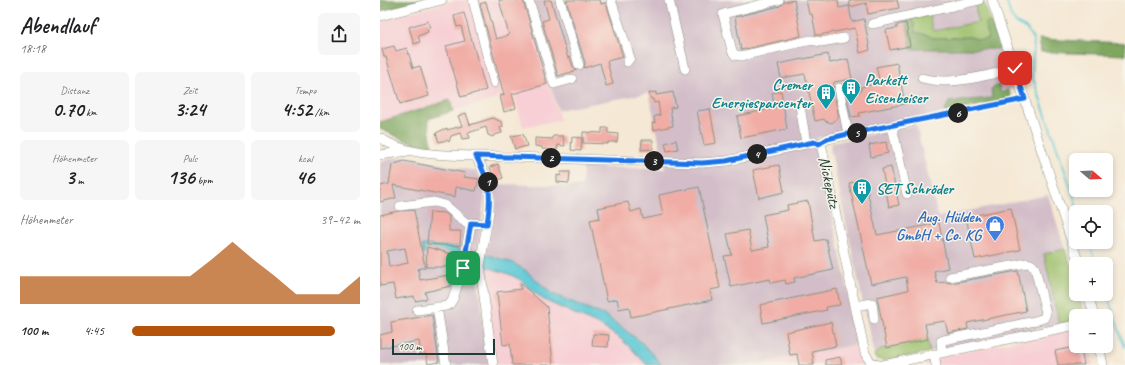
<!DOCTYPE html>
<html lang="de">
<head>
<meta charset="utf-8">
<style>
  body { margin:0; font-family:Caveat,sans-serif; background:#f6f6f6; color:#202124; height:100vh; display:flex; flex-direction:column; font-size:15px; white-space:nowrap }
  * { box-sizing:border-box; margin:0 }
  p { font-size:13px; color:#757577 }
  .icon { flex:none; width:22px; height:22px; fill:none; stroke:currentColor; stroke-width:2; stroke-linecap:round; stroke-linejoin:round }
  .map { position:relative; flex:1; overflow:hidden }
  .drawer { display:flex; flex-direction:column; background:#fff; width:380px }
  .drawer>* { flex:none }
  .needle { width:26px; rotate:109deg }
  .fabs { position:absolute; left:689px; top:153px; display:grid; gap:8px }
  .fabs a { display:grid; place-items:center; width:44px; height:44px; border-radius:6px; background:#fff; box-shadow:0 2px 6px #0003; font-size:20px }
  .scale { position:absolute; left:12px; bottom:10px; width:103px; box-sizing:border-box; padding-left:4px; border:2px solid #1f3d34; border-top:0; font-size:11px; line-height:14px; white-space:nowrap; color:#1f3d34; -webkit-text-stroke:3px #f7f3e8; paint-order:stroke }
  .pin { position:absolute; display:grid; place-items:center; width:34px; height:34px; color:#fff; margin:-17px; border-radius:8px; box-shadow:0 2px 6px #0006 }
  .km { position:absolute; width:20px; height:20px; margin:-10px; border-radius:50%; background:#222; color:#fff; font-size:11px; line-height:20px; text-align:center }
  .round { display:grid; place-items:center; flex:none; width:42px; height:42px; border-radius:6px; background:#f6f6f6 }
  .summary { display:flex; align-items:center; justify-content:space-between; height:68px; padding:0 20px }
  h1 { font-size:22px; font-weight:700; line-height:30px }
  .metrics { display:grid; grid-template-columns:repeat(3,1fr); gap:6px; height:68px; padding:4px 20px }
  .metrics div { display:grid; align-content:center; border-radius:6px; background:#f6f6f6; text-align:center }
  .metrics b { font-size:20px; font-weight:700 }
  .metrics small { font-size:11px; font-weight:400 }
  .metrics p { font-size:11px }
  .chart { height:112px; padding:8px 20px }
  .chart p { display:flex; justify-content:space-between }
  .chart svg { width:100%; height:72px; margin-top:4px; fill:#b45309; opacity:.7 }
  ul { padding:0 20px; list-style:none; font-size:13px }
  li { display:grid; grid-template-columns:64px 48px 1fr; align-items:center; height:30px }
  li i { height:10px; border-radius:5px; background:#b45309 }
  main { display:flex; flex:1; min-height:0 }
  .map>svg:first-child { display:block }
  .built { fill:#f7cfd4 }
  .industrial { fill:#d2bdc8 }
  .green { fill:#9dc06a; stroke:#5e7e4f }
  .forest { fill:#7ea65e; stroke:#4e7249 }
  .water { fill:#5cc8d5; stroke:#3e8284 }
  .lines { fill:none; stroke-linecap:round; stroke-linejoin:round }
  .stream { stroke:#5cc8d5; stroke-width:2 }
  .building { fill:#f0aca5; fill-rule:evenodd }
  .minor-casing { stroke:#8a9284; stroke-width:10 }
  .path { stroke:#8a9284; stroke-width:1; stroke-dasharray:1 3; stroke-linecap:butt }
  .minor { stroke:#fff; stroke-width:9 }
  .route-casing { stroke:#fff; stroke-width:8 }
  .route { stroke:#1a73e8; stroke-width:5 }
  .labels { text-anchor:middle; stroke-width:3; stroke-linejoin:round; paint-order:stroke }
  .culture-label { font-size:16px; font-weight:bold; fill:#0d838f; stroke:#f7f3e8; text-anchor:start }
  .street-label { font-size:16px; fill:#1f3d34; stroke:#f7f3e8 }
  .shop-label { font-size:16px; font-weight:bold; fill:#366cbe; stroke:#f7f3e8; text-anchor:end }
</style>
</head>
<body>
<main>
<section class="drawer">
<div class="summary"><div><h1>Abendlauf</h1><p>18:18</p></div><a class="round"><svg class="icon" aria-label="share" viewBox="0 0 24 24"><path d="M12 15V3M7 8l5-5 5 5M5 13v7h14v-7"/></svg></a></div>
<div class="metrics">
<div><p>Distanz</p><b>0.70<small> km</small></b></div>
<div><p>Zeit</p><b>3:24</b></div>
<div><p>Tempo</p><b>4:52<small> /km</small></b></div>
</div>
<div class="metrics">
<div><p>Höhenmeter</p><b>3<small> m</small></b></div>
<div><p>Puls</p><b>136<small> bpm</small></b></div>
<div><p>kcal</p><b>46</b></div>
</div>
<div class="chart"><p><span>Höhenmeter</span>39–42 m</p>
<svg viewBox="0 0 160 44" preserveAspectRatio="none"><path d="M0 44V27L10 27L20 27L30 27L40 27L50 27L60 27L70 27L80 27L90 17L100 6L110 17L120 27L130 38L140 38L150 38L160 27V44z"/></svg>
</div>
<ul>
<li><b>100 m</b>4:45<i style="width:89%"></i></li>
</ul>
</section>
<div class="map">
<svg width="745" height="365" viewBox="0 0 745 365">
  <rect width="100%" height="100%" fill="#f7f3e8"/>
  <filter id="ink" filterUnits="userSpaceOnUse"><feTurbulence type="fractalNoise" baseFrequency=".025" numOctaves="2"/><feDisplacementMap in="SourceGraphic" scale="8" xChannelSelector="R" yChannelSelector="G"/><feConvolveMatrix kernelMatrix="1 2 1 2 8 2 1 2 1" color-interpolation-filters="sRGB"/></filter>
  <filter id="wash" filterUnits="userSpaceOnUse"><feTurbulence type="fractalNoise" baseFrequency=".012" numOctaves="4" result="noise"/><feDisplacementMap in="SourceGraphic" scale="16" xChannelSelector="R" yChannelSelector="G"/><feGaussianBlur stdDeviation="0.9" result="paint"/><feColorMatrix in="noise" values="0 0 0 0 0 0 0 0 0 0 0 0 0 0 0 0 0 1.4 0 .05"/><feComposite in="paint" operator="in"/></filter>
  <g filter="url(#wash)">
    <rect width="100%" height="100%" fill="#f5e8d4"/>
    <path class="built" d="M76,0H145L180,120L143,127L133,91L116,96L117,99L73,111L70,100L0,122V21Z
      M104,266L129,274L139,279L164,300L221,326L241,339L253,350L267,365H117Z
      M696,328V346H710L713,365H521Z
      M479,344L483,361L486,365L367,364Z"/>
    <path class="industrial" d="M145,0H603L604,3L595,6L599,22L553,32L526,20L559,49H620L633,88L621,93L619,86L612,98L569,102L564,113L436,138L479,344L367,365H282L261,342L226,316L172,294L145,270L105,254L109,241L116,202L113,184L202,186L203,167L285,169L269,93L178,110Z
      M536,125L558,217L668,195L685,249L664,254L679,324L550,352L547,339L502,349L494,355L450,147L452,143Z
      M25,157L95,171L101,178L105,192L96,265L109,365H0V163L11,158Z"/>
    <path class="green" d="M604,3L611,22H607L605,24L608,35V39C601,42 596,38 589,37C577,37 564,38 552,38L550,36L535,32L534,24L531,19L549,15L553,31L598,22L595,5Z
      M685,249L696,280V294H699L703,315V316H696V320L679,324L664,254Z
      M547,339L550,352L503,361L495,358L494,355L502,349Z"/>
    <path class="forest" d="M0,0H43L2,11Z
      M531,19L534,24L535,32L550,36L552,38L591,37L600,40L608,39V34L605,24L607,22H611L620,49H531L526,20Z
      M659,39L745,43V55L661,52Z
      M619,85L621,93L628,90L631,95L630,99L564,113L569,102L612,98L611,89Z
      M70,100L73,111L48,119L52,147L27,141L0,129V122Z"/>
    <path class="water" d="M42,245L78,247V249L85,250L83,257C69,253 58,251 43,253Z
      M105,254L133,263L145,270L172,294L226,316L261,342L282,365H267L253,350L241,339L221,326L164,300L139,279L129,274L104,266Z"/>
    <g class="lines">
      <path class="stream" d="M626,0L631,16L636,23L647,29L654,41L652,75L699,212
        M709,242L716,264
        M726,292L745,347"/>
    </g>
    <g id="blocks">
      <path class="building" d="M119,0H143L167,84L132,94L136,108L124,112L120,96L124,95L100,4L106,2L116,39L129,35Z
        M164,0H171L188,58L190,57L193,67L196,70L195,71L178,76L162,21L169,19Z
        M186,0H220L221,4L226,3L243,57L227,61L233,84L226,86L220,63L204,68L205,63Z
        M414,0L421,36L361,50L355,17L400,6L404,2Z
        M426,0H458L459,8L469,6L472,22L484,19L490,50L480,53L475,28L439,35H436L432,14H429Z
        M469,0H517L519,8L488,14L486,3L470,7Z
        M84,13L106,90L81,97L66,46L85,41L81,26L77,27L74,16Z
        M48,21L50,28L47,29L48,32L38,36L40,42L34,44L29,27Z
        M526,23L530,46L510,50L506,30L517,28V25Z
        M14,46L16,51L27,48L33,68L40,66L49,96L20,104L6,57H4L2,49Z
        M448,54L450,63L468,59L472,79L454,82L453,89L459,117L452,123L445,121L444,119L435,121L425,74L401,78L398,64Z
        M517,63L525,104L479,113L480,116L471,117L466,93L481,91V87L500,83L496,67Z
        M401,91L407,129L361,138L357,116L395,108L392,93Z
        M276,92V95L293,92L296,107L290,108L293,126L273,130L272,123H275L274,117L280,115L278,102L274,103L273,99H271L269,93Z
        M330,109L336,143L324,145L317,111Z
        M86,113L90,125L113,118L122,122L123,127H120L122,133L114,135L113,137L108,135L106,127L88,133L90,138L82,139L80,133L71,136L69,142L67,140L59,142L56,133L67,128V130L82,126L78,116Z
        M222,128H228V133L238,134L237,142H228V144L203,143V132L222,133Z
        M143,134L147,146L135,149L131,136Z
        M173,136H183L185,146L178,145L177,150L162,149V147L155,146V138L173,139Z
        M192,137L202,138L201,151L191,150Z
        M262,140H273V149L261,150Z
        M296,140L298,149L287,151L285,143Z
        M506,142L508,153L491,157L489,145Z
        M24,161L85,173L84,177L99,179L96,191L76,187L75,197L13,185L16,198L0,202V186L9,184L12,165Z
        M118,164L123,178L115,182L110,167Z
        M399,165L404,192L379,198L373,170Z
        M511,167L519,205L509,207L502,169Z
        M181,172H190L189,183L177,182V175L180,176Z
        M485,180L497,235L559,223L568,268L554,271L557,283L566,282L571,283L638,271L646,311L587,323L588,329L568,333L565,321L545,324L548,339L507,348L497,297L528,290L526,277L491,284L469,183Z
        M319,187L340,288L330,290L332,300L251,317L249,307L239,309L237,299L227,301L210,220L220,218L218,208L248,202L251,212L261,209L263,219L283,215L279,195Z
        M428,201L435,241L446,239L453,270L414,278L415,282L406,284L405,280L391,283L390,279L351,287L344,256L352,255L347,234L368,230L372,250L389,247L383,215L408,210L407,205Z
        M631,208L640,250L595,259L586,217Z
        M34,210L45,267L38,269L40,280L69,275L71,286L45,292L47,299L35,301L34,296L16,299L13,284L0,286V215L18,211ZM25,248L28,263L9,267L7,251Z
        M50,212L65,213L69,216V231H81L80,246L47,244Z
        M47,247L79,256L75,267H46Z
        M140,283L167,307L173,365H132L130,344L123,345L117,292L141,289Z
        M457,289L460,305L446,307L447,310L383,323L380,305Z
        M52,315L59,362L48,364L46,354L41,355L39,341L0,348V335L12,332L11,322Z
        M451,322L456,346L432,351L434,365H419L417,354L410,355L406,332Z
        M213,334L229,335L228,347L212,346Z
        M700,346L704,365H678L675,351Z
        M460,357L462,365H446L445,360Z"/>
    </g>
  </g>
  <g filter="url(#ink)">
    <use href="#blocks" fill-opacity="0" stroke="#8a9284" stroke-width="1"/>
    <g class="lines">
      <defs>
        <path id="minor" d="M93,0L114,83
          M149,0L174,84L192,79
          M180,0L199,65
          M231,0L250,58L247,62
          M289,0L305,69
          M399,0L343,14L352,51L355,55L361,56L431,40L441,42L464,38
          M612,0L699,264
          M0,16L62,0
          M492,24L599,0
          M542,78C570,86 607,76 635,68
          M459,88L468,134
          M420,106L426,143
          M512,126L527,194
          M0,138C27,156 64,155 96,156L105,174L108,183L109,193V211L100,266L113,365
          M439,144L447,139L531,122
          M0,155L28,151
          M96,156L322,163L347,161L434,142L439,144L442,148L485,353C488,359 491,364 499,365
          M20,206L54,202L65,205L86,223L107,224
          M708,294L714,316
          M475,306L492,303L494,319
          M57,307L66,365
          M37,310L66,306L70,304L73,299L83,268L91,223
          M719,346L723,365
          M562,353L561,341L564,340L655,321L664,318L666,313L655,268L651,264L647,263L570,277
          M554,354L556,365
          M503,365L696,325"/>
      </defs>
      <use href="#minor" class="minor-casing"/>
      <path class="path" d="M3,6L6,0
        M539,120L636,101"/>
      <use href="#minor" class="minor"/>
    </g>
  </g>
  <g class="lines" filter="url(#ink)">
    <defs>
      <path id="route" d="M83,268L91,223L107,224C112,193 110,183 96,156L322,163L346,161L434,142L439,144L447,139L468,134L645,99L635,68"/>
    </defs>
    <use href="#route" class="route-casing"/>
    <use href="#route" class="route"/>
  </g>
  <defs>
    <symbol id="building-pin" viewBox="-11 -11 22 30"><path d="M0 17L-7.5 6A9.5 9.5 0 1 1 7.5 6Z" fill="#0f9aa8" stroke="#f7f3e8"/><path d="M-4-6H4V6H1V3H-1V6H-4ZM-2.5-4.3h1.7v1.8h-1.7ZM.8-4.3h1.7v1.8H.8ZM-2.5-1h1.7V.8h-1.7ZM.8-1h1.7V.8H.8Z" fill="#fff"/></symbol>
    <symbol id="shop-pin" viewBox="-11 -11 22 30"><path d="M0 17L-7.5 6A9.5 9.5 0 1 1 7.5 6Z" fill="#3f7fe0" stroke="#f7f3e8"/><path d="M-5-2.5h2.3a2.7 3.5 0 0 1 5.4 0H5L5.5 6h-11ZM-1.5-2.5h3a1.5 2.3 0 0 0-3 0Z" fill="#fff"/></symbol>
  </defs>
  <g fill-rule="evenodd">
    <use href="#building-pin" x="460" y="77" width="22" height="30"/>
    <use href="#building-pin" x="435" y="82" width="22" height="30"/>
    <use href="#building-pin" x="471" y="177" width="22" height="30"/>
    <use href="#shop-pin" x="604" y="214" width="22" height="30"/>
  </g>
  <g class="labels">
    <g class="culture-label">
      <text x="485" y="85">Parkett<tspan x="485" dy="18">Eisenbeiser</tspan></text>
      <text x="432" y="90" text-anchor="end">Cremer<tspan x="432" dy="18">Energiesparcenter</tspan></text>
      <text x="496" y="194">SET Schröder</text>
    </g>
    <g class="street-label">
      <text transform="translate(450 182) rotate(78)" y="6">Nickepütz</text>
    </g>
    <g class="shop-label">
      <text x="601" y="222">Aug. Hülden<tspan x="601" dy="18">GmbH + Co. KG</tspan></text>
    </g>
  </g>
</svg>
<div class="fabs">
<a><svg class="needle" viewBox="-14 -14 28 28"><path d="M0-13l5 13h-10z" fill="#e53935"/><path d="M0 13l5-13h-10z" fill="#757577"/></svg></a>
<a><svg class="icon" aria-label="locate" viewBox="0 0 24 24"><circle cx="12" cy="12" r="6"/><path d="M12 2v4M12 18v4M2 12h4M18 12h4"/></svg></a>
<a>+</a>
<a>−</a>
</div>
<div class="scale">100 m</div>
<div class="pin" style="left:83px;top:268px;background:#1e9e55"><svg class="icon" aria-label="arrive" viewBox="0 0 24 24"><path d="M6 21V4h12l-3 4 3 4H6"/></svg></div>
<div class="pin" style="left:635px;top:68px;background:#d93025"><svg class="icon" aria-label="check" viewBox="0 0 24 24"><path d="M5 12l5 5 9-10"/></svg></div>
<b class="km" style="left:108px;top:182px">1</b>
<b class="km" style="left:171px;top:158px">2</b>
<b class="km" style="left:274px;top:161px">3</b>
<b class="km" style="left:377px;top:154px">4</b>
<b class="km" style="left:477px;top:133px">5</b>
<b class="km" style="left:578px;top:113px">6</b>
</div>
</main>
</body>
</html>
